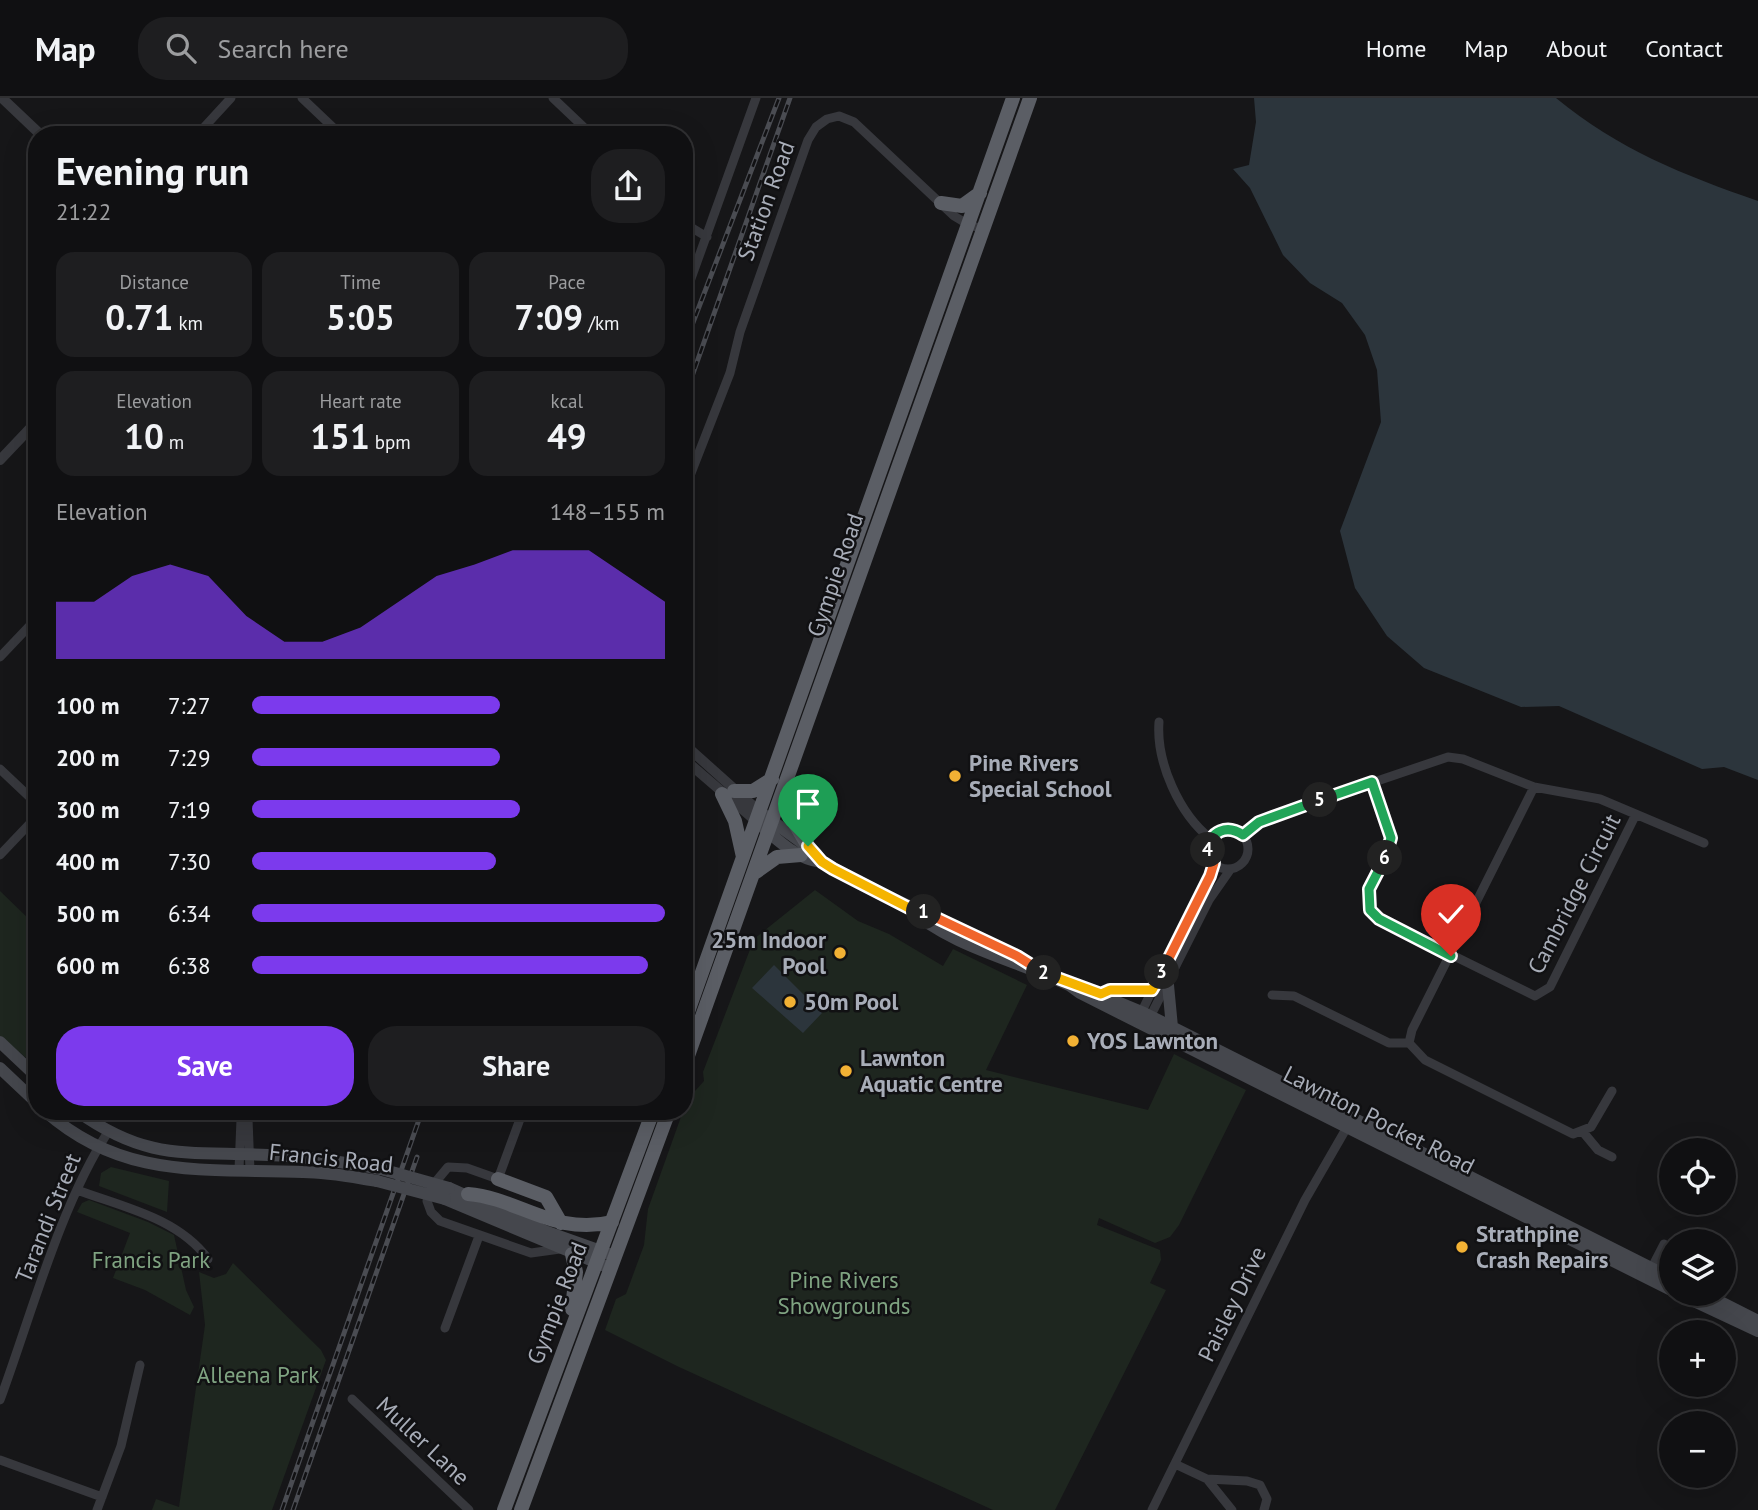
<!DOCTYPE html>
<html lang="en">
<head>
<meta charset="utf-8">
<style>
  body { margin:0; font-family:"PT Sans",sans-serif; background:#1e1e20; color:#f1f3f6; height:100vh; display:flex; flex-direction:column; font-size:26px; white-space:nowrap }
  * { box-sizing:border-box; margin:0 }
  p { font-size:23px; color:#9c9d9f }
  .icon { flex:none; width:38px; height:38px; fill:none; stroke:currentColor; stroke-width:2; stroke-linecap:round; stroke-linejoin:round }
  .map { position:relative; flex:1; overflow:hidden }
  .drawer { position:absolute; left:28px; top:28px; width:665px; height:994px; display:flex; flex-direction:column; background:#101012; border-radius:28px; box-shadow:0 7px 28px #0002,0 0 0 2px #303032 }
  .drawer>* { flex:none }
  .tools { position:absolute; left:1659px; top:1040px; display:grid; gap:14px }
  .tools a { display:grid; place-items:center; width:77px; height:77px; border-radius:50%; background:#101012; box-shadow:0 7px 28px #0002,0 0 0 2px #303032; font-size:35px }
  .pin { position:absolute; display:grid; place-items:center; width:60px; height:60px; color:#fff; margin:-72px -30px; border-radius:50% 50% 50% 0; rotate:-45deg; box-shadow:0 0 7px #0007 }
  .pin .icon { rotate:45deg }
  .km { position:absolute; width:35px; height:35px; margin:-18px; border-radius:50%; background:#222; color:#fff; font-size:19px; line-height:35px; text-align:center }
  .round { display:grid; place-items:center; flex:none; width:74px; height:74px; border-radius:28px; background:#1e1e20 }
  .summary { display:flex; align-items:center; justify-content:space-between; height:119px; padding:0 28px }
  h1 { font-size:38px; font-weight:600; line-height:52px }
  .metrics { display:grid; grid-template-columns:repeat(3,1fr); gap:10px; height:119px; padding:7px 28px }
  .metrics div { display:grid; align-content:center; border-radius:18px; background:#1e1e20; text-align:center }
  .metrics b { font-size:35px; font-weight:600 }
  .metrics small { font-size:19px; font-weight:400 }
  .metrics p { font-size:19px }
  .chart { height:196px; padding:14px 28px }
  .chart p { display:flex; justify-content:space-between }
  .chart svg { width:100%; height:126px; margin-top:7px; fill:#7c3aed; opacity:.7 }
  .primary-button { display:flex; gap:14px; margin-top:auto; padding:14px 28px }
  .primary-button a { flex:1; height:80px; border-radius:28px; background:#7c3aed; color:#fff; font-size:28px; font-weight:600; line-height:80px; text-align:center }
  .primary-button a+a { background:#1e1e20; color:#f1f3f6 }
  ul { padding:0 28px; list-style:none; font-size:23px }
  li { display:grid; grid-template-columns:112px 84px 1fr; align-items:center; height:52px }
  li i { height:18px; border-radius:9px; background:#7c3aed }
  header { display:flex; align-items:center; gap:42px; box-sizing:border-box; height:98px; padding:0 35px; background:#101012; border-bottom:2px solid #303032 }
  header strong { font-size:33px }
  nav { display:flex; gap:38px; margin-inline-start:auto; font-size:24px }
  .search { width:490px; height:63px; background:#1e1e20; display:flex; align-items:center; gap:18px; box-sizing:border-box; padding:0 24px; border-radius:28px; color:#9c9d9f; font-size:26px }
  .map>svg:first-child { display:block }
  .green { fill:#1e261f }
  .water { fill:#2c353c }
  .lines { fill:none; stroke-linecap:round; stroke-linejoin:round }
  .minor { stroke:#37383d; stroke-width:9 }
  .tertiary { stroke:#37383d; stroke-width:10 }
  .secondary { stroke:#45474d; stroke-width:12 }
  .trunk { stroke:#5b5e65; stroke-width:14 }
  .rail-casing { stroke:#4a4c52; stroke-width:5 }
  .rail { stroke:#111113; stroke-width:2.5; stroke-dasharray:8; stroke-linecap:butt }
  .secondary-bridge { stroke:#45474d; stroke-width:12 }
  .split-1-casing { stroke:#fff; stroke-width:14 }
  .split-2-casing { stroke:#fff; stroke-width:14 }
  .split-3-casing { stroke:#fff; stroke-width:14 }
  .split-4-casing { stroke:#fff; stroke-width:14 }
  .split-5-casing { stroke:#fff; stroke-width:14 }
  .split-6-casing { stroke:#fff; stroke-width:14 }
  .split-7-casing { stroke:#fff; stroke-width:14 }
  .split-1 { stroke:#f5b400; stroke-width:9 }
  .split-2 { stroke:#f0652b; stroke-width:9 }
  .split-3 { stroke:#f5b400; stroke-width:9 }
  .split-4 { stroke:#f0652b; stroke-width:9 }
  .split-5 { stroke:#22a559; stroke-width:9 }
  .split-6 { stroke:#22a559; stroke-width:9 }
  .split-7 { stroke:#22a559; stroke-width:9 }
  .poi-dot { fill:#f2b134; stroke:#111113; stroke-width:2.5 }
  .labels { text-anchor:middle; stroke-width:5; stroke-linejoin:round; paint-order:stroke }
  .street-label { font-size:23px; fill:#a8adb8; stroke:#111113 }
  .poi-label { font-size:23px; font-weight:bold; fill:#a8adb8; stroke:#111113; text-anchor:start }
  .park-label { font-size:23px; fill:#7fa381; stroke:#111113 }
</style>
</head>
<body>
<header>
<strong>Map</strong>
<div class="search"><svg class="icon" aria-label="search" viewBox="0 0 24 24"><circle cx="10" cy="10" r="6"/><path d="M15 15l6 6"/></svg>Search here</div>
<nav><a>Home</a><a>Map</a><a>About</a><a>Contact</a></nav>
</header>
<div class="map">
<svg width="1758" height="1412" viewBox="0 0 1758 1412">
  <rect width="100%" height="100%" fill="#161618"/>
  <path class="green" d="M815,792L858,823L889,836L943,868L953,851L1027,887L986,972L1148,1012L1174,956L1246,992L1179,1127L1170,1139L1155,1145L1099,1120L1097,1127L1160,1152L1161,1162L1150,1185L1166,1192L1055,1412H993L679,1269L605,1232L616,1201L626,1196L644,1147L648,1111L687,1002L704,983L703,974L754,841Z
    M0,793L31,823L37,817V969L0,938Z
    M111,1069L169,1083L167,1114L99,1088L101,1075Z
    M89,1102L148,1124L174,1137L186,1192L194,1209L190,1217L145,1192L113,1180L130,1135L77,1114L82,1105Z
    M233,1165L321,1252L326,1262L272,1412H152L156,1401L179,1409L205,1227L199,1174L214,1180L226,1176Z"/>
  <path class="water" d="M1254,0H1556C1618,51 1683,77 1758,103V682L1724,669L1702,671L1559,608L1521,609L1424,570L1387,538L1355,490L1340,433L1381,324L1377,272L1365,237L1342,205L1310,185L1283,157L1250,90L1233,71L1249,67L1256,24Z
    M774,867L822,915L803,935L752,890Z"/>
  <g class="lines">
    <path class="minor" d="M302,0L341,37
      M553,0L592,37
      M197,37L231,0
      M684,125L707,139
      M684,200L756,0
      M684,393L730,275L740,234L808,42L816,29L827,21L839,18L854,24L954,118L969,127L984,131
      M0,559L37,520
      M1159,624C1156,664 1179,716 1211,741
      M0,671L37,706
      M1372,684L1391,746L1369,791L1370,812L1379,821L1535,898L1550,889L1636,716
      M1534,689L1412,932L1409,945L1425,962L1573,1036L1591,1029L1612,993
      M1208 751a20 20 0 1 1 40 0a20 20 0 1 1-40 0Z
      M1243,737L1268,720L1448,659L1463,661L1534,689L1600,701L1704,745
      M0,757L37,718
      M1272,897L1294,898L1389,945H1409
      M1142,920L1144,909L1214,765
      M1149,921L1209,802L1230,772
      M245,1013L248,1021L250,1073
      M523,1013L498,1081L467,1070L448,1069L433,1087L427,1103L431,1114L440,1123L531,1155L560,1151
      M1583,1034L1598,1052L1612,1059
      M239,1072L241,1021L244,1013
      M77,1092C123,1109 178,1120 208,1161
      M1649,1175L1664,1146
      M445,1230L479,1138
      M352,1301L469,1412
      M0,1302C31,1218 60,1108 108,1034
      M0,1362L102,1399
      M1175,1366L1207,1381L1247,1383L1260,1387L1267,1401L1264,1412
      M1207,1381L1232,1412
      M97,1412L121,1348L140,1267
      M1152,1412L1305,1102L1350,1024"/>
    <path class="tertiary" d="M2,0L41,37
      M0,362L37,323
      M684,646L760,714
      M684,661L757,724"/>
    <path class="secondary" d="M760,714L816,755L822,764
      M757,724C776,741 796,761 822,764C883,799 947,824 1009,854
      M909,810C949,848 1019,863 1069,887L1080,895L1671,1192
      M1168,887L1172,929
      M1086,891L1144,915L1671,1180
      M1102,896L1110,892H1152
      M0,944L37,979
      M0,970L37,1005
      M45,1013C124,1083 206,1070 303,1074C328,1074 352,1079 377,1083
      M77,1013C148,1064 188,1053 268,1057C306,1058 343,1064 381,1071
      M449,1090L547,1134L609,1156
      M445,1101L605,1168
      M1677,1195L1758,1233
      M1703,1195L1758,1223"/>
    <path class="trunk" d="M941,105L962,108L980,95
      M788,690L792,721L808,748
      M734,693H753L772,681
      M722,696L735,723L743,759
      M756,774L777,759L801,757
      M684,925L1013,0
      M684,969L1030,0
      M498,1081L546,1099L561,1125
      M468,1096C518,1100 554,1138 612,1124
      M572,1211L576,1174L572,1156
      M504,1412L653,1013
      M521,1412L669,1013"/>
    <defs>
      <path id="rail" d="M684,248L779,0
        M684,301L790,0
        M282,1412L422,1013
        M293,1412L417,1059"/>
    </defs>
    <use href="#rail" class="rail-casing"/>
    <use href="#rail" class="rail"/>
    <path class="secondary-bridge" d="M381,1071L449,1090
      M377,1083L445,1101"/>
  </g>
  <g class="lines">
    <defs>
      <path id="split-1" d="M808,748L822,764L833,771L909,810L924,814"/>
      <path id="split-2" d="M924,814L1017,858L1044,875"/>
      <path id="split-3" d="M1044,875L1101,896L1110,892H1152L1162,874"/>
      <path id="split-4" d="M1162,874L1210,778L1214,765L1208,752"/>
      <path id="split-5" d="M1208,752C1210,733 1227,726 1243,737L1259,724L1320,702"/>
      <path id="split-6" d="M1320,702L1372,684L1391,740L1385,760"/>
      <path id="split-7" d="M1385,760L1369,791L1370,812L1379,821L1451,858"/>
    </defs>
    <use href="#split-1" class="split-1-casing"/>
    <use href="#split-2" class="split-2-casing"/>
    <use href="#split-3" class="split-3-casing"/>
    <use href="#split-4" class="split-4-casing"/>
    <use href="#split-5" class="split-5-casing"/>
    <use href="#split-6" class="split-6-casing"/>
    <use href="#split-7" class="split-7-casing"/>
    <use href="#split-1" class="split-1"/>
    <use href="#split-2" class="split-2"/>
    <use href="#split-3" class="split-3"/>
    <use href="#split-4" class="split-4"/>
    <use href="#split-5" class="split-5"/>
    <use href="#split-6" class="split-6"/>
    <use href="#split-7" class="split-7"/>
  </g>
  <g class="poi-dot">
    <circle cx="955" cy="678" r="7"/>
    <circle cx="840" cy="855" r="7"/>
    <circle cx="790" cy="904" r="7"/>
    <circle cx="1073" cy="943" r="7"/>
    <circle cx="846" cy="973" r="7"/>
    <circle cx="1462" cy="1149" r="7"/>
  </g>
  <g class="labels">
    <g class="street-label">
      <text transform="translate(766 103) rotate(-70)" y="8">Station Road</text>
      <text transform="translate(835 477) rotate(-71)" y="8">Gympie Road</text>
      <text transform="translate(1574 796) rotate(-63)" y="8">Cambridge Circuit</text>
      <text transform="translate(1379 1022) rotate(27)" y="8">Lawnton Pocket Road</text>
      <text transform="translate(331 1060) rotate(6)" y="8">Francis Road</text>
      <text transform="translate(48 1120) rotate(-68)" y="8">Tarandi Street</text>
      <text transform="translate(557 1205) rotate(-69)" y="8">Gympie Road</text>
      <text transform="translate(1232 1206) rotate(-64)" y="8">Paisley Drive</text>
      <text transform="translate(423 1343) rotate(43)" y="8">Muller Lane</text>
    </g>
    <g class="poi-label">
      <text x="969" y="673">Pine Rivers<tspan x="969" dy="26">Special School</tspan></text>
      <text x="826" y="850" text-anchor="end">25m Indoor<tspan x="826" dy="26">Pool</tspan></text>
      <text x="804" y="912">50m Pool</text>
      <text x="1087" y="951">YOS Lawnton</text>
      <text x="860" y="968">Lawnton<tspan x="860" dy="26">Aquatic Centre</tspan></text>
      <text x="1476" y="1144">Strathpine<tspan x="1476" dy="26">Crash Repairs</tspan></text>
    </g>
    <g class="park-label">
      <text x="151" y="1170">Francis Park</text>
      <text x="844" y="1190">Pine Rivers<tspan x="844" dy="26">Showgrounds</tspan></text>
      <text x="258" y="1285">Alleena Park</text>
    </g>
  </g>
</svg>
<div class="tools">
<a><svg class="icon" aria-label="locate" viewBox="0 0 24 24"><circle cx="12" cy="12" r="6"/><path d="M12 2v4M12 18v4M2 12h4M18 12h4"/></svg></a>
<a><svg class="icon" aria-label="layers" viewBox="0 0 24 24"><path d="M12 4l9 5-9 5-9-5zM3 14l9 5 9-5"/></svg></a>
<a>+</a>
<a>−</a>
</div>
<div class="pin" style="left:808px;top:748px;background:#1e9e55"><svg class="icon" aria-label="arrive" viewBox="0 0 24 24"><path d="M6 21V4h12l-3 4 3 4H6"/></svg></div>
<div class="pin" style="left:1451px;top:858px;background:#d93025"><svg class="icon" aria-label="check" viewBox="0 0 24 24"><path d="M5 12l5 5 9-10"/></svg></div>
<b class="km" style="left:924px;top:814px">1</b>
<b class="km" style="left:1044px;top:875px">2</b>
<b class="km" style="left:1162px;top:874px">3</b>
<b class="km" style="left:1208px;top:752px">4</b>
<b class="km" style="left:1320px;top:702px">5</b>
<b class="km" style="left:1385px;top:760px">6</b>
<section class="drawer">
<div class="summary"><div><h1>Evening run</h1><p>21:22</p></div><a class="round"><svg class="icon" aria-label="share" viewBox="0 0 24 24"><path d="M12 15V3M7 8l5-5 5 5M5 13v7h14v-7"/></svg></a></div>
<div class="metrics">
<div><p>Distance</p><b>0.71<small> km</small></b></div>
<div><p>Time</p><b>5:05</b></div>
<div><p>Pace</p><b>7:09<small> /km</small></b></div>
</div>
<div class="metrics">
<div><p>Elevation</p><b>10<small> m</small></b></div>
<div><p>Heart rate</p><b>151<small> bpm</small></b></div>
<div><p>kcal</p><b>49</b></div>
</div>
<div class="chart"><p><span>Elevation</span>148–155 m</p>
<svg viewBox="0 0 160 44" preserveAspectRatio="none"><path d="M0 44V24L10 24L20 15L30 11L40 15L50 29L60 38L70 38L80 33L90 24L100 15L110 11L120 6L130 6L140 6L150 15L160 24V44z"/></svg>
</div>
<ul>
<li><b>100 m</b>7:27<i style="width:60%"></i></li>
<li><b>200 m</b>7:29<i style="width:60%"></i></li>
<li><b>300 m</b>7:19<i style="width:65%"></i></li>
<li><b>400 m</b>7:30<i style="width:59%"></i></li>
<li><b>500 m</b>6:34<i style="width:100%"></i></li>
<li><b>600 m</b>6:38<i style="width:96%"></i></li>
</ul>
<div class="primary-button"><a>Save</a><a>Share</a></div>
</section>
</div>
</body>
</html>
